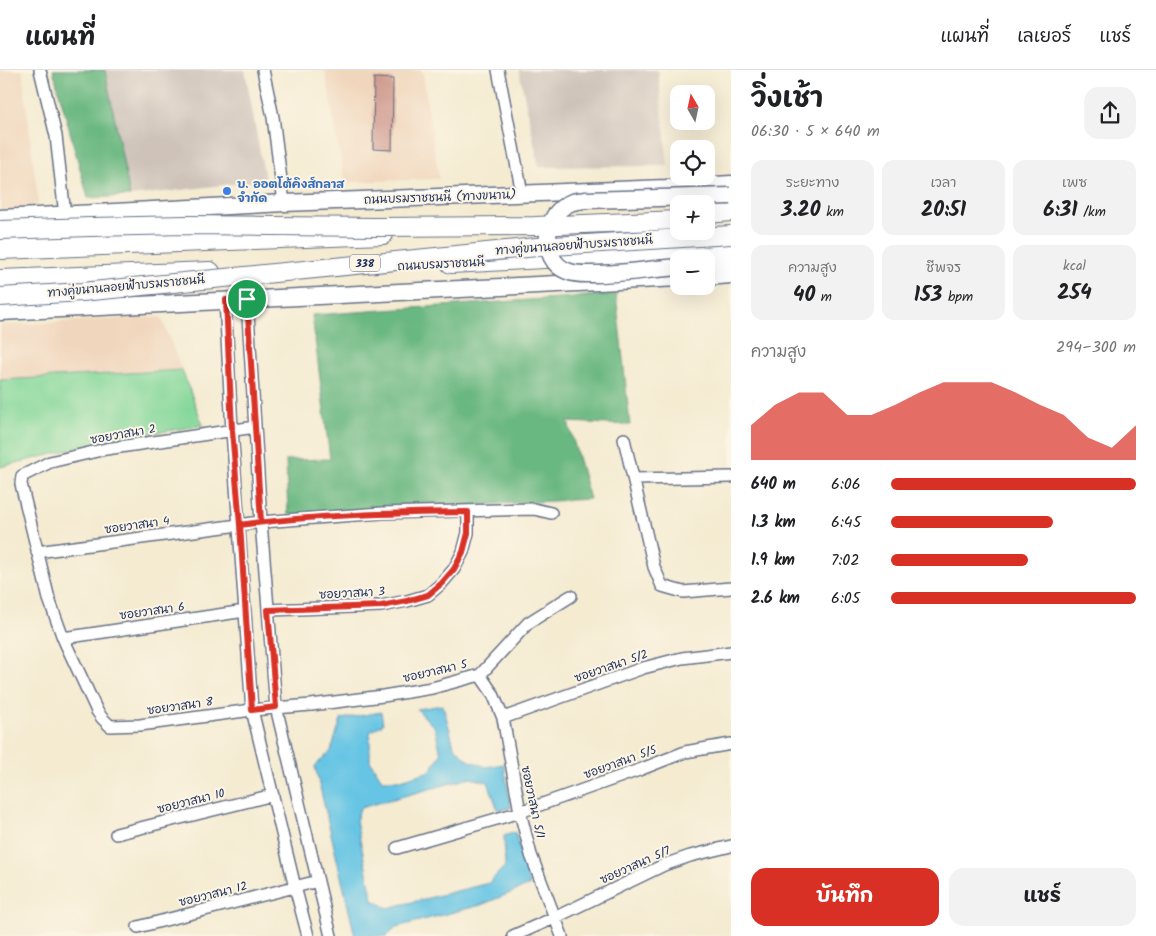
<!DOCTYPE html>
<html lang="th">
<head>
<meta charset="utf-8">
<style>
  body { margin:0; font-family:Kalam,"Playpen Sans Thai",sans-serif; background:#f2f2f2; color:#202124; height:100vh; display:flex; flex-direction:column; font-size:19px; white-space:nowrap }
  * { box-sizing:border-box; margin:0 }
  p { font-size:16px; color:#757577 }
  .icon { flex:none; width:28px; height:28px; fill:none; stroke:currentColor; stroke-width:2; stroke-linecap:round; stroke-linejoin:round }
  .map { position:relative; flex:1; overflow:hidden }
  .drawer { display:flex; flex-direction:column; background:#fff; width:425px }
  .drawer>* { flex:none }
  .needle { width:32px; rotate:351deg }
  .fabs { position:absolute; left:670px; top:15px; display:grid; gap:10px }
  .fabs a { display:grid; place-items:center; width:45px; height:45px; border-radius:10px; background:#fff; box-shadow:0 5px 20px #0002; font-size:25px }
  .pin { position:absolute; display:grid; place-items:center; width:42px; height:42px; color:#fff; margin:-21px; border:2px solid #fff; border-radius:50%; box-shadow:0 1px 5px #0007 }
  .round { display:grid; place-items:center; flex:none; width:52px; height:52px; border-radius:15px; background:#f2f2f2 }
  .headline { display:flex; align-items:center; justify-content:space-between; height:85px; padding:0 20px }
  h1 { font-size:28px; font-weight:700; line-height:38px }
  .figures { display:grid; grid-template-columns:repeat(3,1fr); gap:8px; height:85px; padding:5px 20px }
  .figures div { display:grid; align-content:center; border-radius:12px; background:#f2f2f2; text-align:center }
  .figures b { font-size:21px; font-weight:700 }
  .figures small { font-size:14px; font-weight:400 }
  .figures p { font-size:14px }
  .chart { height:140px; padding:10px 20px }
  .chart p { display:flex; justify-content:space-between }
  .chart svg { width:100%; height:90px; margin-top:5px; fill:#d93025; opacity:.7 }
  .button { display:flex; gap:10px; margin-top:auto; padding:10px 20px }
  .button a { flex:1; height:58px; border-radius:15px; background:#d93025; color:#fff; font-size:20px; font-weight:700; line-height:58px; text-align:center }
  .button a+a { background:#f2f2f2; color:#202124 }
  ul { padding:0 20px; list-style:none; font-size:16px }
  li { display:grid; grid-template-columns:80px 60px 1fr; align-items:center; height:38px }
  li i { height:12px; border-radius:6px; background:#d93025 }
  header { display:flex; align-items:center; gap:30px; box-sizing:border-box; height:70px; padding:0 25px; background:#fff; border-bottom:1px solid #e0e0e0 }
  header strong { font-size:24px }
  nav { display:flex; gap:28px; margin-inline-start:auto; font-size:18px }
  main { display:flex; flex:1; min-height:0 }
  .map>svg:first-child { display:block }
  .built { fill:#f0d6bc }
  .industrial { fill:#cec2b9 }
  .green { fill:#83d799; stroke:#4f837c }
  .forest { fill:#6ab881; stroke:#427470 }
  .water { fill:#66c5e4; stroke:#407aa1 }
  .building { fill:#ce968b }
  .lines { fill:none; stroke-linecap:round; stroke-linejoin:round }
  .street-casing { stroke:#677186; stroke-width:14 }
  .secondary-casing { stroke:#677186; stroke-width:19 }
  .highway-casing { stroke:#677186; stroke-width:22 }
  .street { stroke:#fff; stroke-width:11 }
  .secondary { stroke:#fff; stroke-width:16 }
  .highway { stroke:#fff; stroke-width:20 }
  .secondary-bridge-casing { stroke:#677186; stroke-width:19; stroke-linecap:butt }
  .primary-bridge-casing { stroke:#677186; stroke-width:20; stroke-linecap:butt }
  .secondary-bridge { stroke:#fff; stroke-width:16 }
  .primary-bridge { stroke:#fff; stroke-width:18 }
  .route-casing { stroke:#fff; stroke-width:10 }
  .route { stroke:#d93025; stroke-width:6 }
  .shop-dot { fill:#3f7fe0; stroke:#fcf5e5; stroke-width:2 }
  .labels { text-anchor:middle; stroke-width:4; stroke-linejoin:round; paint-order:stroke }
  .shield { fill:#fcf5e5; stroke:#5e6a86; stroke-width:1 }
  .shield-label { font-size:11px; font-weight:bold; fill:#1b2f5e }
  .shop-label { font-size:12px; font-weight:bold; fill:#366cbe; stroke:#fcf5e5; text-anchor:start }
  .street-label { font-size:12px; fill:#1b2f5e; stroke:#fcf5e5 }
</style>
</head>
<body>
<header>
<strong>แผนที่</strong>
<nav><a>แผนที่</a><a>เลเยอร์</a><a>แชร์</a></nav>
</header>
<main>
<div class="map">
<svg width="731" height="866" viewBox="0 0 731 866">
  <rect width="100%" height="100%" fill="#fcf5e5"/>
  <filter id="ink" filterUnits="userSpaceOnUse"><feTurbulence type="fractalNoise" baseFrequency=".02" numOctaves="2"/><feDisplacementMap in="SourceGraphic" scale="10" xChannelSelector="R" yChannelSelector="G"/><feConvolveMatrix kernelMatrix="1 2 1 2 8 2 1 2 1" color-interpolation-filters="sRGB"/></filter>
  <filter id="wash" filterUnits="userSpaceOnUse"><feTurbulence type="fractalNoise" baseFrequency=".0096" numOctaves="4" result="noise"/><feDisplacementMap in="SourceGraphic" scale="20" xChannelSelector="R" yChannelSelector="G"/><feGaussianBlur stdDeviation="1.12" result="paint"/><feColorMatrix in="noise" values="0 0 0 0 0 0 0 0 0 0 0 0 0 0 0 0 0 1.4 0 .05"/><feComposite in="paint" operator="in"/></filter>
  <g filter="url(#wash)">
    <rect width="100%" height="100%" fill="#f4ebd1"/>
    <path class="built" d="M0,0H22L38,129L37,141L0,143Z
      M325,0H422L439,109L345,112Z
      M161,247L182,300L0,310V255Z"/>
    <path class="industrial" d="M105,0H245L265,110L130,126Z
      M519,0H658L668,96L539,97Z"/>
    <path class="green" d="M182,300L203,355L106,371L0,397V310Z"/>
    <path class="forest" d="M53,0H105L130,126L88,128Z
      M616,224L630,355L568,352L590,429L288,445L286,390L330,389L312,245Z"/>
    <path class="water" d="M443,635L454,676L468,690L486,697L504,694L511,738L498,740L488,712L470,708L360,738L356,751L373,830L388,838L489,813L505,796L504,766L515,762L530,815L481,835L396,857L386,866H355L315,696L331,681L341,649L381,642L383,654L370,662V691L382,710H401L430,701L441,684L435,658L417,639Z"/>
    <g id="blocks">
      <path class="building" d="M374,8L393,9L392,80L373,79Z"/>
    </g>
  </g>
  <g filter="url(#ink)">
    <use href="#blocks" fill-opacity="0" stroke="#677186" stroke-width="1"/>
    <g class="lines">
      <defs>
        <path id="street" d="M40,0L56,66L65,145
          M263,0L273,47L284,133
          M498,0L522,123
          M247,229L261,452L276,637L331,866
          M225,230L232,360L252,640L294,813L308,866
          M255,357L106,379L50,392L22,406L21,414L49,529L63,568L97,641L102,648L110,656L140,655L252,640L311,635L383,626L432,618L480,605L528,553L571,526
          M624,369L654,497L662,516L683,522L731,518
          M634,409L731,407
          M37,482L261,452L382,443L534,439L551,443
          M268,540L381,536L407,531L428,525L442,513L454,499L463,482L468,463V442
          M63,568L245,541
          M480,605L493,624L503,648L520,742L531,785L562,866
          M503,648L643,598L682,588L731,582
          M116,764L273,725
          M397,778L520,742L639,700L685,682L731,674
          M138,857L318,811
          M513,866L554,848L664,795L690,786L731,776"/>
        <path id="secondary" d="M0,148L284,133L666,118L731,114
          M706,195L731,193
          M706,207L731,205
          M0,242L679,208"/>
        <path id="highway" d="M706,143L731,141
          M0,179L383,164
          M451,193L731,178
          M0,210L210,202"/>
      </defs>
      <use href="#street" class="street-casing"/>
      <use href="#secondary" class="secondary-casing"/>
      <use href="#highway" class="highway-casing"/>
      <use href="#street" class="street"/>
      <use href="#secondary" class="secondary"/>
      <use href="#highway" class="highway"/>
      <defs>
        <path id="secondary-bridge" d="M679,197C650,199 622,204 594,204C585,204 576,205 567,201C539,190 543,144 570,133C574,131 580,131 585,130L731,126"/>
        <path id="primary-bridge" d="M0,160L90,157L186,155L376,157L535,156L679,150
          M0,227L82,222L537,177L731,165"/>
      </defs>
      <use href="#secondary-bridge" class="secondary-bridge-casing"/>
      <use href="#primary-bridge" class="primary-bridge-casing"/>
      <use href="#secondary-bridge" class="secondary-bridge"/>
      <use href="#primary-bridge" class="primary-bridge"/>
    </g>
  </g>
  <g class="lines" filter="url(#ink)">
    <defs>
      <path id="route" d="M247,229L261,452L240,455L252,640L276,637L268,540L381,536L407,531L428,525L442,513L454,499L463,482L468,463V442C392,443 315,445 240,455L232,360L226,230L247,229"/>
    </defs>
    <use href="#route" class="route-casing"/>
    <use href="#route" class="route"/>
  </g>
  <circle class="shop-dot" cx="227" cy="121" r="5"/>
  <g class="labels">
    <rect class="shield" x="350" y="184.5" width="30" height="17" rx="4"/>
    <g class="shield-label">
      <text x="365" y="197">338</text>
    </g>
    <g class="shop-label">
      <text x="237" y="118">บ. ออตโต้คิงส์กลาส<tspan x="237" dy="14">จำกัด</tspan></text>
    </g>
    <g class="street-label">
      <text transform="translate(440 127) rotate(-2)" y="4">ถนนบรมราชชนนี (ทางขนาน)</text>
      <text transform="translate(574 175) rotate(-4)" y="4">ทางคู่ขนานลอยฟ้าบรมราชชนนี</text>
      <text transform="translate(441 194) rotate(-3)" y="4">ถนนบรมราชชนนี</text>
      <text transform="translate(126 216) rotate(-5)" y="4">ทางคู่ขนานลอยฟ้าบรมราชชนนี</text>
      <text transform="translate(123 364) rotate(-10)" y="4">ซอยวาสนา 2</text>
      <text transform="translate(137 455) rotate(-8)" y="4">ซอยวาสนา 4</text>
      <text transform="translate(352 523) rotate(-3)" y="4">ซอยวาสนา 3</text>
      <text transform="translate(152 541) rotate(-8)" y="4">ซอยวาสนา 6</text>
      <text transform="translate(611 596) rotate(-19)" y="4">ซอยวาสนา 5/2</text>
      <text transform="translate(435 601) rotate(-13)" y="4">ซอยวาสนา 5</text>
      <text transform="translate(180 636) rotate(-8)" y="4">ซอยวาสนา 8</text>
      <text transform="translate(620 692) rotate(-20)" y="4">ซอยวาสนา 5/5</text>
      <text transform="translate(191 731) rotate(-14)" y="4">ซอยวาสนา 10</text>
      <text transform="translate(533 732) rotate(78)" y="4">ซอยวาสนา 5/1</text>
      <text transform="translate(635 795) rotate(-24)" y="4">ซอยวาสนา 5/7</text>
      <text transform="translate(213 824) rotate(-14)" y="4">ซอยวาสนา 12</text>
    </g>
  </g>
</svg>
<div class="fabs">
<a><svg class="needle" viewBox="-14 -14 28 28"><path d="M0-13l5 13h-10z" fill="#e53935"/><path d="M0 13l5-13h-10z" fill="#757577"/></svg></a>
<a><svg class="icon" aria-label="locate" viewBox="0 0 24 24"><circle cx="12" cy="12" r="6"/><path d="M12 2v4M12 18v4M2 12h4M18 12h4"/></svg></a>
<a>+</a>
<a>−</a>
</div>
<div class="pin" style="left:247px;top:229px;background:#1e9e55"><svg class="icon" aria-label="arrive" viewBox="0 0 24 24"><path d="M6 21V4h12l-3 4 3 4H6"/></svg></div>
</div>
<section class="drawer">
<div class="headline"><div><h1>วิ่งเช้า</h1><p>06:30 · 5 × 640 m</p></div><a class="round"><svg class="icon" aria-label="share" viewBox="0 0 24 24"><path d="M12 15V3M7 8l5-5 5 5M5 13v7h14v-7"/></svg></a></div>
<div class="figures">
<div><p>ระยะทาง</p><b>3.20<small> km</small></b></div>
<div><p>เวลา</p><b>20:51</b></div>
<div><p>เพซ</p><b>6:31<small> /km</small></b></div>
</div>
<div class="figures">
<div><p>ความสูง</p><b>40<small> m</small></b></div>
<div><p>ชีพจร</p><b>153<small> bpm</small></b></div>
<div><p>kcal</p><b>254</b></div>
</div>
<div class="chart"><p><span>ความสูง</span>294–300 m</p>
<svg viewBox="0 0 160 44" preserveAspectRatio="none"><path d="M0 44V27L10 17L20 11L30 11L40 22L50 22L60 17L70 11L80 6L90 6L100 6L110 11L120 17L130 22L140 33L150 38L160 27V44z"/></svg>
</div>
<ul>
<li><b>640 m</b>6:06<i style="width:100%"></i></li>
<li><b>1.3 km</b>6:45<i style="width:66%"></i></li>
<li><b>1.9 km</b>7:02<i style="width:56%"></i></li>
<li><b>2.6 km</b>6:05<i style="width:100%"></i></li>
</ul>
<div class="button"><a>บันทึก</a><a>แชร์</a></div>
</section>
</main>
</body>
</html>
